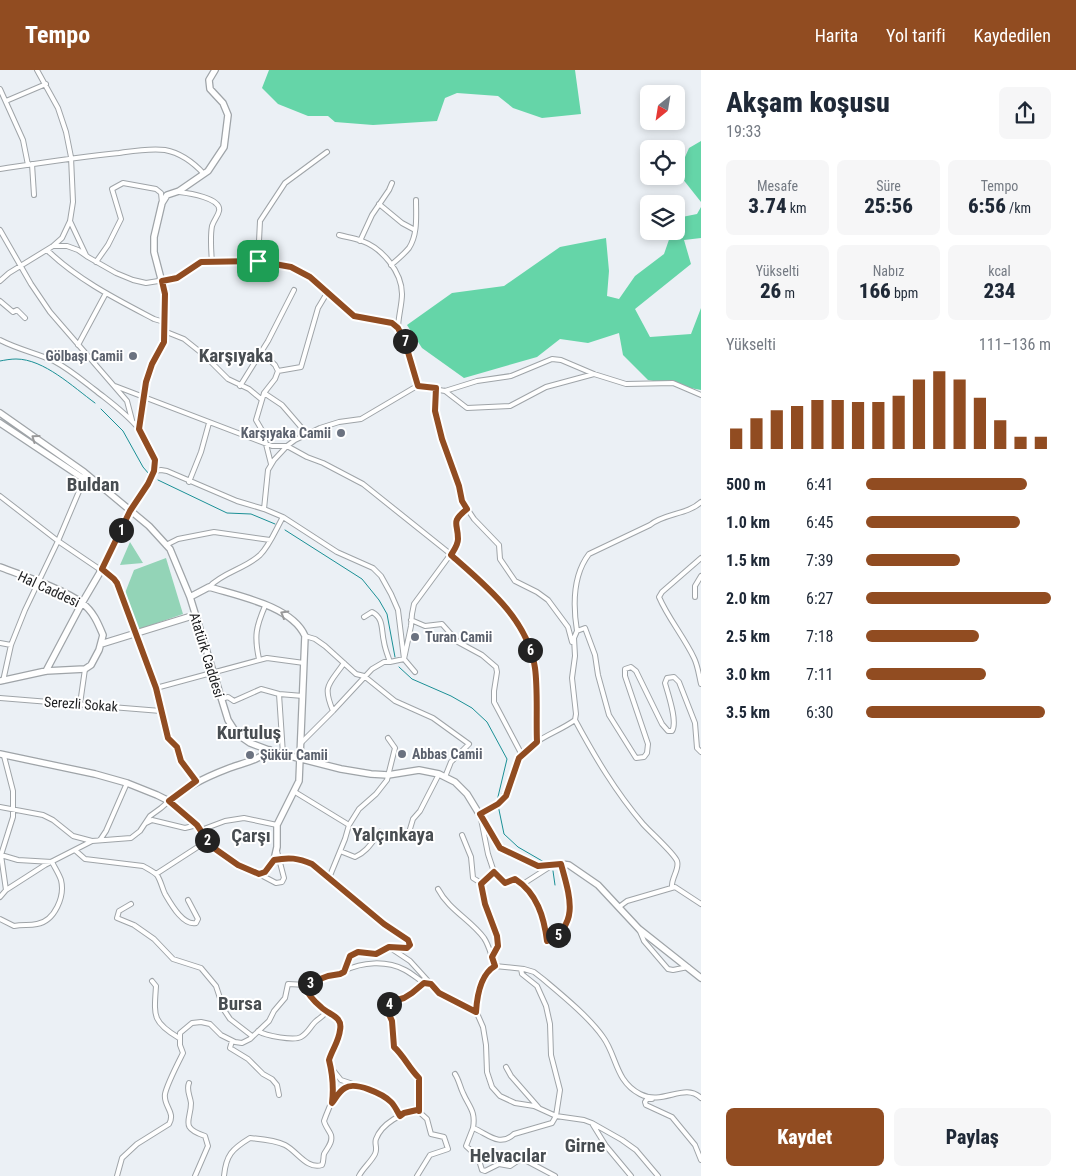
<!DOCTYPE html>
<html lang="tr">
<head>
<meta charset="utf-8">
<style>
  body { margin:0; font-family:"Roboto Condensed",sans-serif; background:#f6f6f7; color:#1f2937; height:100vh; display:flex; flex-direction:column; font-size:19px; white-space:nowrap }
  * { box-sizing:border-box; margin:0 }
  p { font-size:16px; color:#747a83 }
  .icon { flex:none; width:28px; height:28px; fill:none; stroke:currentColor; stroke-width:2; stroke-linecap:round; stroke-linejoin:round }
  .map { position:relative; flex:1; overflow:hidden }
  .drawer { display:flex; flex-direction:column; background:#fff; width:375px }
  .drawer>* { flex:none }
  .needle { width:32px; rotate:210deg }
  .buttons { position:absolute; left:640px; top:15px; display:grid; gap:10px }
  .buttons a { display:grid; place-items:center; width:45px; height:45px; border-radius:8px; background:#fff; box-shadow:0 2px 8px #0003; font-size:25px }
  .pin { position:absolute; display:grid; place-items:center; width:42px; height:42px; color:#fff; margin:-21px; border-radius:10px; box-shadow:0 2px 8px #0006 }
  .km { position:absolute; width:25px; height:25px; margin:-12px; border-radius:50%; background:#222; color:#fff; font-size:14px; line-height:25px; text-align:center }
  .round { display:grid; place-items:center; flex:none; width:52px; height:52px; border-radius:8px; background:#f6f6f7 }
  .headline { display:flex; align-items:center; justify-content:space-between; height:85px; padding:0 25px }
  h1 { font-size:28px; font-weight:800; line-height:38px }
  .metrics { display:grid; grid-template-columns:repeat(3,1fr); gap:8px; height:85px; padding:5px 25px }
  .metrics div { display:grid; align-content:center; border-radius:8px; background:#f6f6f7; text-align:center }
  .metrics b { font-size:21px; font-weight:800 }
  .metrics small { font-size:14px; font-weight:400 }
  .metrics p { font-size:14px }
  .chart { height:140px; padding:10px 25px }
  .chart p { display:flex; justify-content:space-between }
  .chart svg { width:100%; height:90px; margin-top:5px; stroke:#914c21; stroke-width:6 }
  .cta { display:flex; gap:10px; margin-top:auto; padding:10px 25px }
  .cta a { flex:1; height:58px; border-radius:8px; background:#914c21; color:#fff; font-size:20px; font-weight:800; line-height:58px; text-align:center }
  .cta a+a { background:#f6f6f7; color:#1f2937 }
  ul { padding:0 25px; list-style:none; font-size:16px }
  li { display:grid; grid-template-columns:80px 60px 1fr; align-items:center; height:38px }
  li i { height:12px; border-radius:6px; background:#914c21 }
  header { display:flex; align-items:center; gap:30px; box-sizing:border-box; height:70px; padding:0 25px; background:#914c21; color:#fff }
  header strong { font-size:24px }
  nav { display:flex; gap:28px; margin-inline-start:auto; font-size:18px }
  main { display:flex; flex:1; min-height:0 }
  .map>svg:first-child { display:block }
  .green { fill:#93d4b7 }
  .forest { fill:#65d5a8 }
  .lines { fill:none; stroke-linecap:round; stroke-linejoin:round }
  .stream { stroke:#1b9096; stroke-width:1 }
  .street-casing { stroke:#9fa4a8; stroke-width:6 }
  .secondary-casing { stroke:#9fa4a8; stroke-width:8 }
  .street { stroke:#fff; stroke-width:4 }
  .secondary { stroke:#fff; stroke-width:5.5 }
  .oneway { stroke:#99999a }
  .route-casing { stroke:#fff; stroke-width:10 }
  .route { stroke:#914c21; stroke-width:6 }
  .worship-dot { fill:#6b7280; stroke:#fff; stroke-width:2 }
  .labels { text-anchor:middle; stroke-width:4; stroke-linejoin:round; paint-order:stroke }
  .worship-label { font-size:14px; font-weight:bold; fill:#5b616d; stroke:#fff; text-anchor:start }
  .street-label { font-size:14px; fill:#1c1d1f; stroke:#fff }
  .district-label { font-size:19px; font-weight:bold; fill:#484d51; stroke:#fff }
</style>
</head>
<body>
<header>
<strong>Tempo</strong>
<nav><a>Harita</a><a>Yol tarifi</a><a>Kaydedilen</a></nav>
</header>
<main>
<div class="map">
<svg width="701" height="1106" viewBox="0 0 701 1106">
  <rect width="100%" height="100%" fill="#ebf0f5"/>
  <path class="green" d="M130,472L143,493L120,495Z
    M166,488L183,544L137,560L125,523L134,500Z"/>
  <path class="forest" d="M269,0H575L581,44L542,48L513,38L498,26L457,23L445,28L437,51L373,55L335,52L328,46H308L278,34L262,18Z
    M701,71V132L678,103L689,78Z
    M701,137V168L684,170L691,194L635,239L650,267L691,264L701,238V320L648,310L623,285L619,263L588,273L560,269L537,287L464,308L422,278L407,255L452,223L504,216L560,177L606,168L609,201L607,226L619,229L635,206L664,184L672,161H676L677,148L697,144Z"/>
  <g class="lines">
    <path class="stream" d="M0,291C5,290 11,289 16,289C44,289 73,317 95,333
      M101,339L123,361L143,397L149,404
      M158,410L227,443L251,444L275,454
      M285,460L362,509L379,530L387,544L395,587
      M399,597L412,609L451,626L472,638L487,652L507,689L497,731
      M498,735L504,764L518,777L544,792
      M553,801L555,815"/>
    <defs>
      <path id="street" d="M0,19L23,70L28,95
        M6,31L46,14
        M32,94L34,125
        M0,99C40,93 79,87 119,83C133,81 150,78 165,80C181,83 193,92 204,104
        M179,122C188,123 222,128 219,141C218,146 214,150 212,156C210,167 211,180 212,192
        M379,134L402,153L415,160
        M70,151L86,185
        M0,160L31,214L50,242L127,331L132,350
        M339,165C346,167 354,168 362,171C382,178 402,202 402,224C402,235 398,247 398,259
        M360,171L372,145L389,120L392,113
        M53,176H67L78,180L88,187L116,203L133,210L146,213L177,208L201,192L258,191L291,197L310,207L354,246L392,253L398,259L405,272L417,316
        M47,180C78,210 116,229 154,249L164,252
        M258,191L260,151L285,113L327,82
        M96,192L108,175L121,149L112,119L123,113L156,119L161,123L162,133
        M391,195C397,190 404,184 409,178C418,164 416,146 416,130
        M0,211L9,203L53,176L62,168L70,151L73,132L71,87L66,62L58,38L37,0
        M0,231L13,242L17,240L25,248
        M164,261L184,269L204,285L228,309L249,319L261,329
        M0,270C17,279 36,283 54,291C69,299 82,310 95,320C110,332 126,343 139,359
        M78,275L106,223
        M260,281L275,295L278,301L275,309L264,323L256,350L263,362L271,394
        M278,301L301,297L318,238L327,223
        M115,316L272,376H287L307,387L323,393L363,414L448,482L490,519L516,552L530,578L535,598L537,672
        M240,316L268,271L294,220
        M436,319L435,341L462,431L474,449L499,475L500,489L515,511L537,522L548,530L568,557L572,572
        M445,321L467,338L510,336L546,317L594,304
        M264,323L282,335L307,364
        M154,401L161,400L167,401L237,431L264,439L283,447L337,482L373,498L381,506L391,524L398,540L404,589L415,602
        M189,412L201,382L209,353
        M0,426L58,471L114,509L155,616L168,668L177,677L181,691L196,711
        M264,439L268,400L274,390L287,376L295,370L320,358L339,352L361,349L417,316L445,321L477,311L511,306L552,289L561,290L594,304L626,314L673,313L701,325
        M166,475L178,469L214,462L270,470
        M701,488L662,522L659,527C668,548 684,567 694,588C698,596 699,606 701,614
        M209,517C223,502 245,499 260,485C270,475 276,459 283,447
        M695,527V516L701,506
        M364,547L372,542C384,548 381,560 384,572C385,579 388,586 390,592
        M411,550L425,556L442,554L458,572L482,585L496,597L497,602L494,621V632L522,685
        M577,561C573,536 573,505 589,484L650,455C665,443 687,445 701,432
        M305,566L315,569L325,576L356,604L364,606L395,631L433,648L469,674L451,692L445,707
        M0,573L11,575
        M259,589C254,566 256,557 265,536
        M3,611L11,575L25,540L58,471L80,419L88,408
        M156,618L267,588L304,593
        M279,624L283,684
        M0,628L161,641
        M221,629L228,627L234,631L261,619L279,624L303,626
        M80,634L85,599
        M333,641C322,615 329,615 344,593
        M575,650C595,687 615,721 643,754C650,762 674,783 677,791C680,799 671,808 672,817
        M301,673L333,641L372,599L384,592H390L404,589L411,556L412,544L414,534L456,477C460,458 448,454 467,439
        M295,722L349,755
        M0,737L43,745L53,750L73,766L92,771
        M146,753L152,750L185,758L197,755
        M410,759L413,749L420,741L439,704
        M201,760L225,751L244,748L277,755
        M462,765L471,787L473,808L481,813
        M100,770L106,761L127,713
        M76,781L85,789L143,796C148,799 153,801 157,805C161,811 162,818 165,824C171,834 183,856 196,853L198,849L188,830
        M340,781L355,787C367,782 372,772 380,762
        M274,790C290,787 297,787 312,794L384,854L408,870L410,875L407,878L389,877
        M494,802L505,813L515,809C537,823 544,847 547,871C581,855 569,824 561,794
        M156,804L207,771
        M259,804L276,813L282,812L284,808L277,781
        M329,808L345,769L349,755L359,739L376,724L387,710L395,678L388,668
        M523,814L551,796
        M438,819C449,840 471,850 484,868C488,874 490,881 492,887
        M6,820L45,795L92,771L131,768L140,761L150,746L161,738L169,731
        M0,827L6,820L1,785L13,747V721L4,686
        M131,834L119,841L117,848L134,855L154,869L173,889L201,898L216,916L224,940L230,949L252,966
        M619,837L627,831L675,817L701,834
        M0,849L14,856C23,854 29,856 37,854C55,851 65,826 61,810C59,804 55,798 52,792L18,790L1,785
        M639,859L644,871L668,899L673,900L688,897
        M495,896L492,887L498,876L497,866L485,834L481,813L494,802L488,784L480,744C504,730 504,730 513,704C515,699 517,691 521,687C534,668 557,663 575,650L576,644L572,608L575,586L574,568L577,561L585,558L595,585L598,605L609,645L636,688L644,687L647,683L648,674L625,606V599L631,597L636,601L662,654L668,661H672C678,652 668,624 665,613L667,608L674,607L679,612L695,653L697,678L701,682
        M521,899L522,904L537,916L546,936L550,954L551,985L560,1020L556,1046L552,1053L514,1064C499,1078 487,1063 473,1058L466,1076L478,1087L482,1100L485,1101L499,1094L510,1096L519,1090L523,1089L555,1106
        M344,901C362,892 386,890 405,900C411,903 418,909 424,913
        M152,911L156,916C154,946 152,952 179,968
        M258,961C266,966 294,971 301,967C308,963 310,957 315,952C319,948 324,946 327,941
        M232,971L230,978L248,989L263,1004L272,1009L277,1015L279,1025
        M506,997L511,1006L539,1038
        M333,1000L341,1010L353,1014
        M455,1004C459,1010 460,1017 463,1023C469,1037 476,1041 473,1058
        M189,1013C186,1020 190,1025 191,1033C191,1051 179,1057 205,1066L208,1076L195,1106
        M652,1029H647L645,1032L646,1035L672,1047L695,1075L701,1090
        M333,1031L346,1017L355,1015L385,1027L393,1033L400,1046
        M419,1041V1007C409,998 404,986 394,977L392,951L388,942L390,932L404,928L412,923L424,913
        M593,1055L606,1076L631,1106
        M117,1106L122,1088L137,1074L169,1054C176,1042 163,1036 165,1024C167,1014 178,993 183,983L180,975V963L192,953L201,952L210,954L221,965L235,972L242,973L250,969L269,951L274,941L285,928L288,914L307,915L328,906L340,904L344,901L350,887L358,882L376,884L389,877L410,891L439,923L476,941
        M224,1106C226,1085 232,1079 250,1068C261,1069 275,1070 285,1075C297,1081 307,1100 322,1095C324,1091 323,1088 324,1084C327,1078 333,1073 331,1065C329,1060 325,1056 324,1051C330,1033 337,1027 333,1006C332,1001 329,996 329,991C328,978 350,960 337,947C334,943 327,942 323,939C316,934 307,923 304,915
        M359,1106C363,1098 371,1092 375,1084C378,1078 374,1074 376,1069C382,1053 402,1043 417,1040L427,1049L431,1064L444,1067L448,1079L430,1085L417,1106
        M658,1106L636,1080L622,1070L592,1053L584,1050L556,1046L534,1036L515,1033L500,1026L492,1017L487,1002L486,975L483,957L476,941L477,929L482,914L490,899L495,896L524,899L534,902L543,909C562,925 589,947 603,967C617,986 615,1011 640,1024C663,1036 684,1012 701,1028"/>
      <path id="secondary" d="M0,343L84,402L149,456L170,479L190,527L228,650L237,664L250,673L274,682L341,699L371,704L388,705L419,700L439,704L455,712L467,724L500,778L538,796L561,794L569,795L598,815L639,859L701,908
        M0,353L81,407L88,408
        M0,497C23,506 64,519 82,533C93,541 98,553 103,565L99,580L91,595L85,599L46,601L0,611
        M101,574L195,545
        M46,601L82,533L102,499L130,441L148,414L154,401L155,390L139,359L146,312L152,294L164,272L165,224L154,182V167L162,133L167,125L179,121L208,101L224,77L228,45L223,33L210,19L209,10L215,0
        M0,684L95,704L127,713L157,725L169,731L185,744L201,760L205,769L211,776L238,795L259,804L265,802L274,790L277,777V755L299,711L305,566C292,536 238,526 209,517L190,527
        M169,731C187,716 206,707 227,699C242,693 258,691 270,680"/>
    </defs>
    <use href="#street" class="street-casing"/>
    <use href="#secondary" class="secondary-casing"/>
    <use href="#street" class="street"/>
    <use href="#secondary" class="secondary"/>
  </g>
  <defs><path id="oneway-chevron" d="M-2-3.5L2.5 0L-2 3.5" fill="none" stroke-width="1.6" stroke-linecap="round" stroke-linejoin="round" transform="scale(1.25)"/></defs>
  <g class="oneway">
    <use href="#oneway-chevron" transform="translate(35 368) rotate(-144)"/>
    <use href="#oneway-chevron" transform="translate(284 544) rotate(-150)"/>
  </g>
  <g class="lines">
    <defs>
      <path id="route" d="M258,191L291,197L310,207L354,246L392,253L398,258L405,272L418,316L436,318L435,341L442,369L459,416L462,431L467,439C450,453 458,452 458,469C458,475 454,480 451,485C485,515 528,549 535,598C538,620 536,649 537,672L519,688L506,726L498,734L480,744L500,778L538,796L561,794C569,824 581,855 547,871C544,847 537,823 515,809L505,813L494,802L481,814L485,834L497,866L498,876L492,887L495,896C481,904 477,926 476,942L439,923L431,914L424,913L412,923L404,928L390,932L388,942L392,951L394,977C404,986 409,998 419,1008V1041L417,1040L404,1043L400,1046C397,1041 395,1036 391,1032C383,1024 355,1011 345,1018C339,1021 336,1028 332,1033C334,1017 333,1006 329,990C332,980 339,971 340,960C343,946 329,945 321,937C315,932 307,923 304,915L328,906L340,904L344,902L350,886L358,882L376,884L389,877L407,878L410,875L408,870L384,854L312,794C298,788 289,787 274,790L265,802L259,804L238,795L211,776L197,755L169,731L196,711L181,691L177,677L168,668L156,618L117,513L114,509L102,499L130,441L148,414L154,401L155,390L139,359L146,312L152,294L164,272L165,224L162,211L177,208L201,192Z"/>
    </defs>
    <use href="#route" class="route-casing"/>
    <use href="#route" class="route"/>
  </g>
  <g class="worship-dot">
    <circle cx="133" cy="286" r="5"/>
    <circle cx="341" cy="363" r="5"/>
    <circle cx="415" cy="567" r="5"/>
    <circle cx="402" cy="684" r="5"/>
    <circle cx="250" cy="685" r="5"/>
  </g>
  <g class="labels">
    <g class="worship-label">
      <text x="123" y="291" text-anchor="end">Gölbaşı Camii</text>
      <text x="331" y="368" text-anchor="end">Karşıyaka Camii</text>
      <text x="425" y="572">Turan Camii</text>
      <text x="412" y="689">Abbas Camii</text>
      <text x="260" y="690">Şükür Camii</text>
    </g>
    <g class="street-label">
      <text transform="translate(49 519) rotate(25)" y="5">Hal Caddesi</text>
      <text transform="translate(207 585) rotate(73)" y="5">Atatürk Caddesi</text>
      <text transform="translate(81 634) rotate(4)" y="5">Serezli Sokak</text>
    </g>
    <g class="district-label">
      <text x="236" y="292">Karşıyaka</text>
      <text x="93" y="421">Buldan</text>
      <text x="249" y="669">Kurtuluş</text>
      <text x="393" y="771">Yalçınkaya</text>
      <text x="251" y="772">Çarşı</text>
      <text x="240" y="940">Bursa</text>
      <text x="585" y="1082">Girne</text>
      <text x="508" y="1092">Helvacılar</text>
    </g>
  </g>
</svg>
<div class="buttons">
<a><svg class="needle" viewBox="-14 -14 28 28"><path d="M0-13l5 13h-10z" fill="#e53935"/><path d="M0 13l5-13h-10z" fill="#747a83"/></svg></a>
<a><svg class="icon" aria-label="locate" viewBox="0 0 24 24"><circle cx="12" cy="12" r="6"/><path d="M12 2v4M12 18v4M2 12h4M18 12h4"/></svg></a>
<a><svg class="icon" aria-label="layers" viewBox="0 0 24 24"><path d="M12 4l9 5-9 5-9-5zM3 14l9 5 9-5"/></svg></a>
</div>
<div class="pin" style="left:258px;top:191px;background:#1e9e55"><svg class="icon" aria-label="arrive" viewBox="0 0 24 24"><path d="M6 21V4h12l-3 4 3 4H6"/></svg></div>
<b class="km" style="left:121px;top:460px">1</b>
<b class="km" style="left:207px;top:770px">2</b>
<b class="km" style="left:310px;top:913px">3</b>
<b class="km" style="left:389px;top:934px">4</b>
<b class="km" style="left:558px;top:865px">5</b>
<b class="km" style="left:530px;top:580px">6</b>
<b class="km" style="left:405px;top:271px">7</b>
</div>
<section class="drawer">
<div class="headline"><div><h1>Akşam koşusu</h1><p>19:33</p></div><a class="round"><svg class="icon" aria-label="share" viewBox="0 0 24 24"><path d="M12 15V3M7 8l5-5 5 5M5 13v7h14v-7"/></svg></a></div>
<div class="metrics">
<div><p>Mesafe</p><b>3.74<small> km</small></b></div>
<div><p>Süre</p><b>25:56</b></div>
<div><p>Tempo</p><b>6:56<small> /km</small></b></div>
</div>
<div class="metrics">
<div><p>Yükselti</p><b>26<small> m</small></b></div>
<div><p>Nabız</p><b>166<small> bpm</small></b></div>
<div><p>kcal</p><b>234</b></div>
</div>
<div class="chart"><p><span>Yükselti</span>111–136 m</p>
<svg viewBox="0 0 160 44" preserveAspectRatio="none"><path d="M5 44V34M15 44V29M25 44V25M35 44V23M45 44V20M55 44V20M65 44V21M75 44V21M85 44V18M95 44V10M105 44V6M115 44V10M125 44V19M135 44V30M145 44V38M155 44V38"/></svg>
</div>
<ul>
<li><b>500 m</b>6:41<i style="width:87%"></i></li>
<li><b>1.0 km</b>6:45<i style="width:83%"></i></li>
<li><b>1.5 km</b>7:39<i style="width:51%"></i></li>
<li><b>2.0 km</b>6:27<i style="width:100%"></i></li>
<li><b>2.5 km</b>7:18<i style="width:61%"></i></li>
<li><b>3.0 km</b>7:11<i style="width:65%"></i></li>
<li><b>3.5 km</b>6:30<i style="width:97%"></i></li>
</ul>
<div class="cta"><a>Kaydet</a><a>Paylaş</a></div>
</section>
</main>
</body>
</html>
